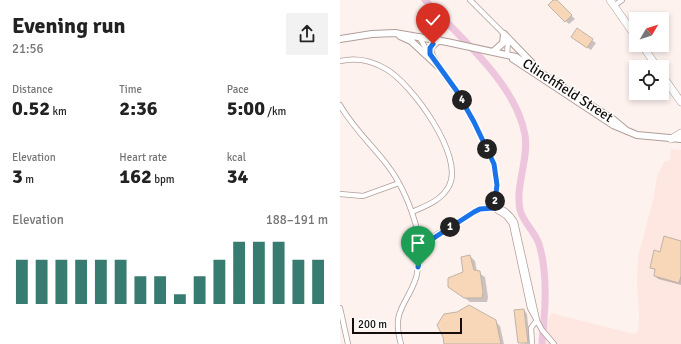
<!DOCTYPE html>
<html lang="en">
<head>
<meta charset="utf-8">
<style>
  body { margin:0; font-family:Signika,sans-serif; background:#f2f2f2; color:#222; height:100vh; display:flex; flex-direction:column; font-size:15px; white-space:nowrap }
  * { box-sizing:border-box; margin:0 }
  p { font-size:13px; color:#767676 }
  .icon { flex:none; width:22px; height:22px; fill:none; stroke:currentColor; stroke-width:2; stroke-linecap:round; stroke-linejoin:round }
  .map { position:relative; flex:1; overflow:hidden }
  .details { display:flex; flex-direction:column; background:#fff; width:340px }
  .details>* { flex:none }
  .needle { width:26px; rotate:51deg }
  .tools { position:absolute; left:289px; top:12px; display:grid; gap:8px }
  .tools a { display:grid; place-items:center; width:40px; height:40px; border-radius:0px; background:#fff; box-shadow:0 2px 6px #0003; font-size:20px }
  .scale { position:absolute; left:12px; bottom:10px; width:110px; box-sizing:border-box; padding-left:4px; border:2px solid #130d0b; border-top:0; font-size:11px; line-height:14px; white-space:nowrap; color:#130d0b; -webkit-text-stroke:3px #fff; paint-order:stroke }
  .pin { position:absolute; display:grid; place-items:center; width:34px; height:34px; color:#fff; margin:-41px -17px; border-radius:50% 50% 50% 0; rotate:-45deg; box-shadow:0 0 4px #0007 }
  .pin .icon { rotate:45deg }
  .km { position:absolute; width:20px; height:20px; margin:-10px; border-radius:50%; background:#222; color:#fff; font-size:11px; line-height:20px; text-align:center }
  .round { display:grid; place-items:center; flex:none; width:42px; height:42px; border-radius:0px; background:#f2f2f2 }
  .head { display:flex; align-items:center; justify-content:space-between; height:68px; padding:0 12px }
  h1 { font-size:22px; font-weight:800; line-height:30px }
  .stats { display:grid; grid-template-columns:repeat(3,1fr); gap:6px; height:68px; padding:4px 12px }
  .stats div { display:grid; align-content:center }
  .stats b { font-size:20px; font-weight:800 }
  .stats small { font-size:11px; font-weight:400 }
  .stats p { font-size:11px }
  .chart { height:112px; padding:8px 12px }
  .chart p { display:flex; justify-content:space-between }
  .chart svg { width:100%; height:72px; margin-top:4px; stroke:#387c71; stroke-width:6 }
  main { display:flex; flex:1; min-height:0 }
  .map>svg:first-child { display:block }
  .built { fill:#fde7e0 }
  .shadow { fill:#0003 }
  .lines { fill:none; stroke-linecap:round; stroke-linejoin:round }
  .river { stroke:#edc6de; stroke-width:7 }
  .building { fill:#f7d7b8; stroke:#c0b3a7 }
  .minor-casing { stroke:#b19e99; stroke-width:6 }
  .major-casing { stroke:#b19e99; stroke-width:8 }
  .highway-casing { stroke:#b19e99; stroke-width:8 }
  .minor { stroke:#fff; stroke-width:4.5 }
  .major { stroke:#fff; stroke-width:6 }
  .highway { stroke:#fff; stroke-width:7 }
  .route-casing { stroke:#fff; stroke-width:8 }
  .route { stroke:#1a73e8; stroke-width:5 }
  .labels { text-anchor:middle; stroke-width:3; stroke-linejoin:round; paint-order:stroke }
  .street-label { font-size:14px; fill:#130d0b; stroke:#fff }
</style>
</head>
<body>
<main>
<section class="details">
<div class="head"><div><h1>Evening run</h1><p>21:56</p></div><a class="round"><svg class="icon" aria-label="share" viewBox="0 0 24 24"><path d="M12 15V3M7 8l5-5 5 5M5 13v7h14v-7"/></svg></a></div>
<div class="stats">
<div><p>Distance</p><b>0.52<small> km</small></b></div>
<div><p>Time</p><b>2:36</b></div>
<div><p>Pace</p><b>5:00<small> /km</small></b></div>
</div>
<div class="stats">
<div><p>Elevation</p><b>3<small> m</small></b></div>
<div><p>Heart rate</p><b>162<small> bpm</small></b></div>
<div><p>kcal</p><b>34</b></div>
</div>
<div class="chart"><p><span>Elevation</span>188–191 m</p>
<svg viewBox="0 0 160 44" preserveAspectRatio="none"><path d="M5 44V17M15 44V17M25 44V17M35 44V17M45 44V17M55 44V17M65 44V27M75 44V27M85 44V38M95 44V27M105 44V17M115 44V6M125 44V6M135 44V6M145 44V17M155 44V17"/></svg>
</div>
</section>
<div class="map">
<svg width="341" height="344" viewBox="0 0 341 344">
  <rect width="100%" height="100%" fill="#fef2ef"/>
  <path class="built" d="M331,149L341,150V344H205L208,321L211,313L294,334L298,332L299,317L297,285L298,257L313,200L317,177L324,162L330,160Z"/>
  <path class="shadow" d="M214,0L235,19L229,24L209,5Z
    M235,40H252L256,43L251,50Z
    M341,242V285L318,279L315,276L316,271L311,267L321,253Z
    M130,256L135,261L137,272L145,277L148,297L147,302H130L109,286L124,273Z
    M184,310L187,314L190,344L179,343Z
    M155,321L160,326L164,344H105Z"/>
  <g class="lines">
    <path class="river" d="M85,0C119,37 176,83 185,135C189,160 175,185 180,210C183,222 195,232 199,244C206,267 206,296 204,320C204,328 202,336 202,344"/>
  </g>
  <path class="building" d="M213,0H217L232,15L225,22L208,5Z
    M237,28L253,39L247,48L231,37Z
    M324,236L341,241V276L339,283L314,276L315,269L310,268L314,250L320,252Z
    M130,255L134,270L140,271L143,292L142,298H124L108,287V278L123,272L121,257Z
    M129,305L156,320L161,344H104L103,337L97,325L104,314L117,312Z
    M184,309L188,343H178L174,310Z"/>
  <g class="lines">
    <defs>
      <path id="minor" d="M130,0L164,34L168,41L167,55
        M274,6L282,0
        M79,36L89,55
        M0,61C17,57 31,60 46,69C72,84 125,157 109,186C102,200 86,206 72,212
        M96,63L116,90L134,122L154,164L157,185L154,208
        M0,105C13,128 32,145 48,166C63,186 72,209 78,233
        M0,194L23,196L59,183
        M155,209L166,216L172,224L190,308L202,330L214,344
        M0,308L8,344
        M61,344C51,310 67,305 76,278C79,267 78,255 84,245C91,236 103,231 112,226C132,213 158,193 175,222L197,320
        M192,344L191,328L197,320"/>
      <path id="major" d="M164,34L192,63
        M60,36L71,41L98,66
        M0,39L32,34L55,33L107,42L176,57L274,120L287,131
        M154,51L163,43L164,34
        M173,59L273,125L297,135L341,139
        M96,63L91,54L90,48L99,40"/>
      <path id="highway" d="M270,0L296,37
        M302,45L317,67
        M322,75L341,102
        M331,139L341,133"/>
    </defs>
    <use href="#minor" class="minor-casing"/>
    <use href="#major" class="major-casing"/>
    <use href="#highway" class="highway-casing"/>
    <use href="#minor" class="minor"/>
    <use href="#major" class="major"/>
    <use href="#highway" class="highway"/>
  </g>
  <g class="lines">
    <defs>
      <path id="route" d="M78,267L80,255L86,243L134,212L140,209L154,208L157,185L154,164L134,122L116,90L90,54V48L93,44"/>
    </defs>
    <use href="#route" class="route-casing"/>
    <use href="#route" class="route"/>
  </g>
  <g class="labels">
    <g class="street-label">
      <text transform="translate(228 90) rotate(33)" y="5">Clinchfield Street</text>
    </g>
  </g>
</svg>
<div class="tools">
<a><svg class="needle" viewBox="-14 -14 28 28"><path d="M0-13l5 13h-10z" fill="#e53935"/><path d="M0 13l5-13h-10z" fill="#767676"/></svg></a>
<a><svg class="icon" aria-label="locate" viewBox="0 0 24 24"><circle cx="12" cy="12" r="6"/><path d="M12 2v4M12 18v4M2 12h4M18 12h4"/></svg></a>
</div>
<div class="scale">200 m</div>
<div class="pin" style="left:78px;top:267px;background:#1e9e55"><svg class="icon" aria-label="arrive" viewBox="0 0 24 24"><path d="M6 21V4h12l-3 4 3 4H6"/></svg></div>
<div class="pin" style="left:93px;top:44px;background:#d93025"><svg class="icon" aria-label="check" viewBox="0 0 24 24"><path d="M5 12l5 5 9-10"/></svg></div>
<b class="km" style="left:110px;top:227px">1</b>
<b class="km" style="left:155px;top:201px">2</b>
<b class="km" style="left:147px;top:149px">3</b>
<b class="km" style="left:122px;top:100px">4</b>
</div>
</main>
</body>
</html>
